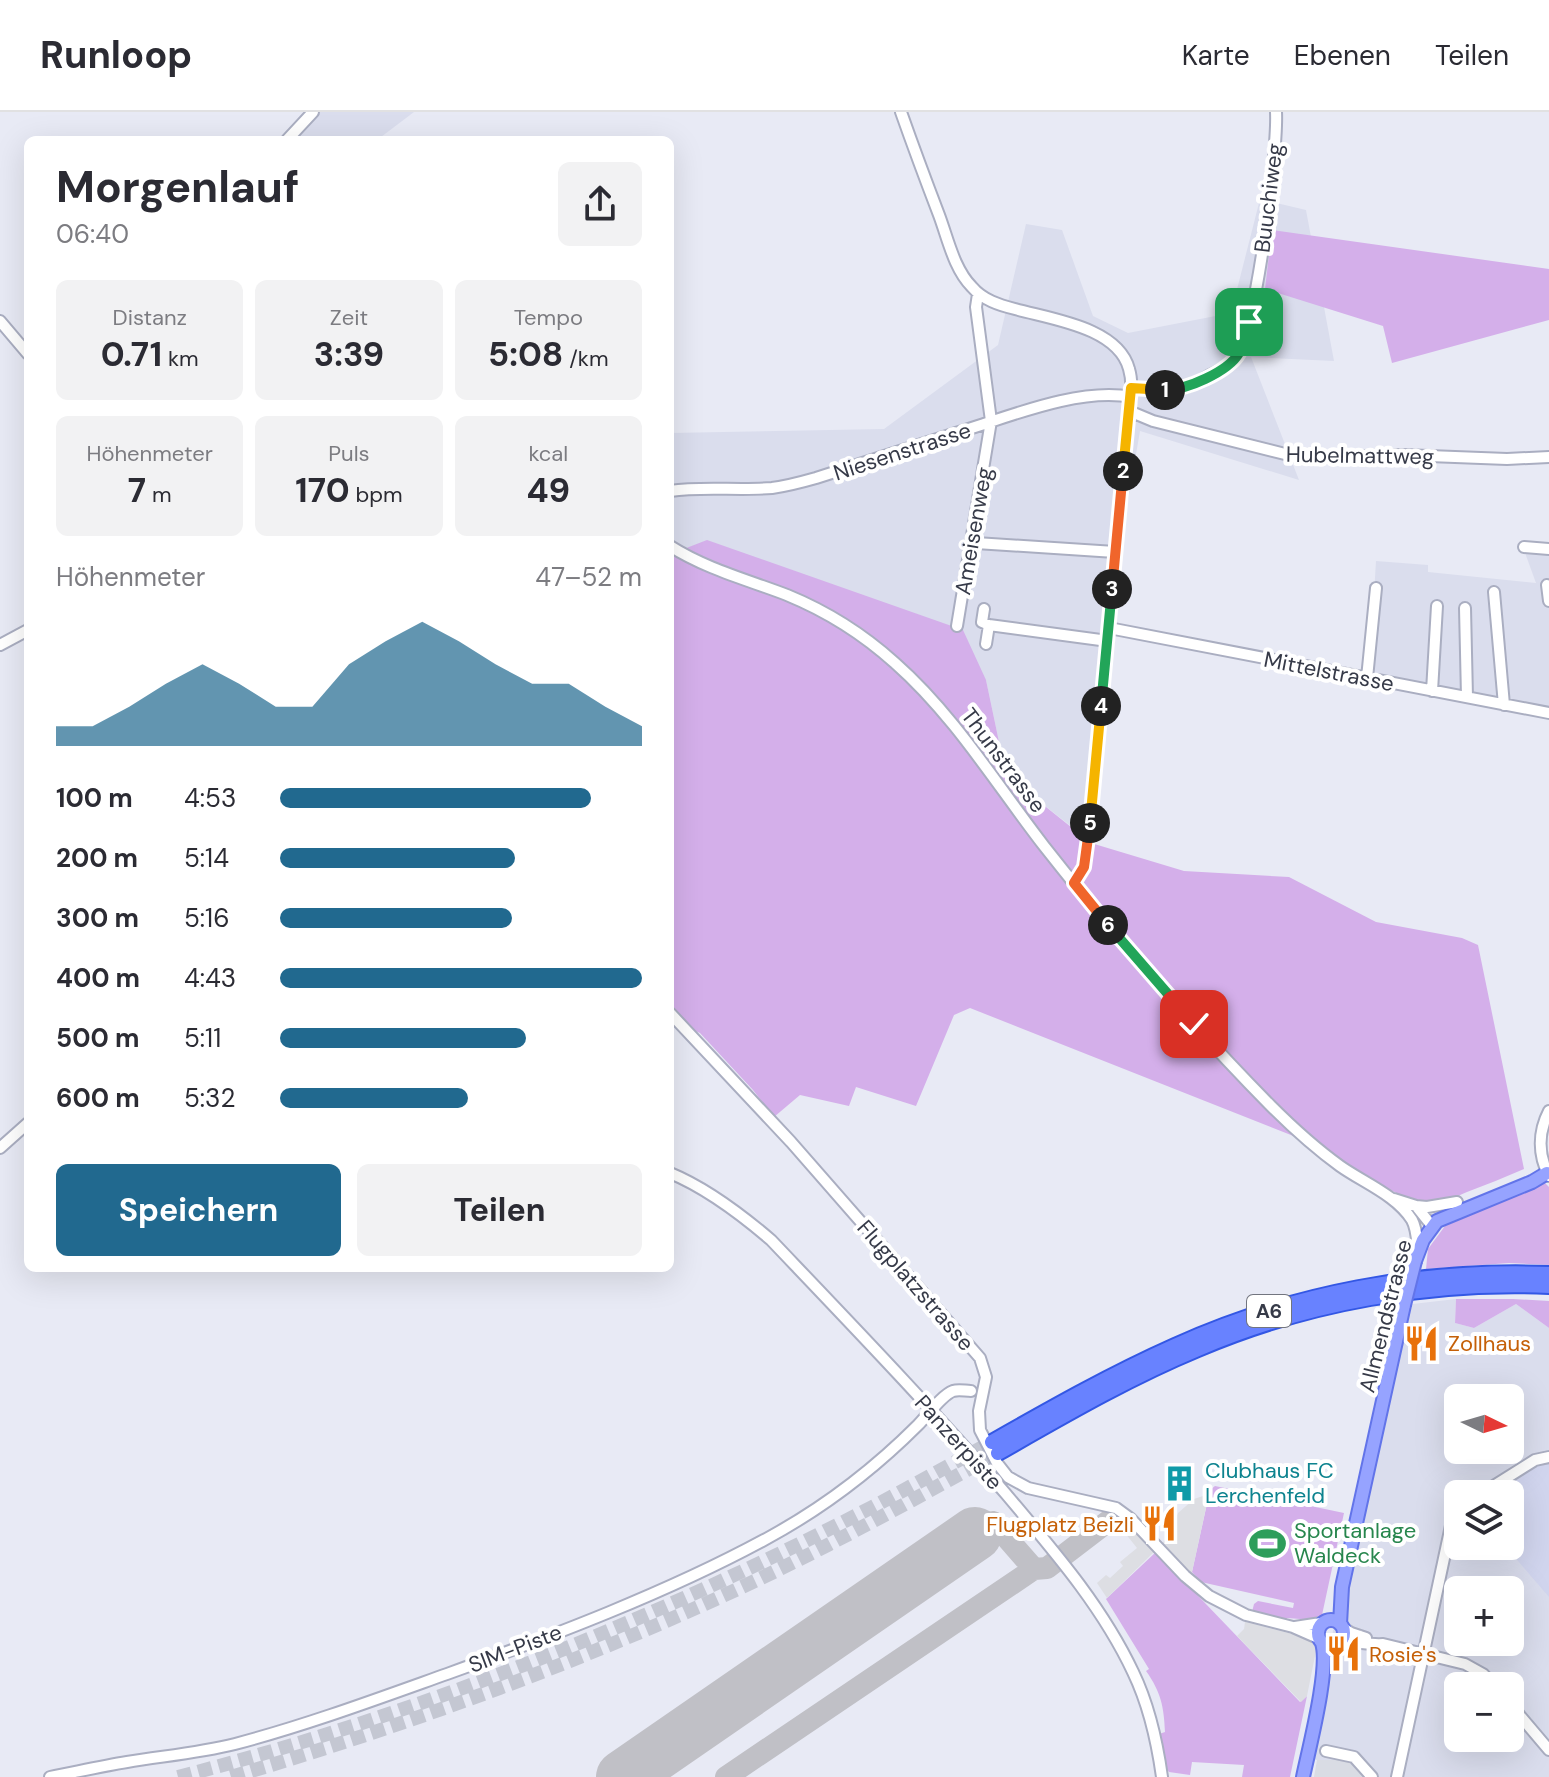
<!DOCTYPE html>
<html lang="de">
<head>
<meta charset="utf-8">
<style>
  body { margin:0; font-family:"DM Sans",sans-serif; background:#f2f2f3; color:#2b2b33; height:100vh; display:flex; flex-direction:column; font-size:30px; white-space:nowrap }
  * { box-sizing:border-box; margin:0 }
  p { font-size:26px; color:#7c7c81 }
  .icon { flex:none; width:44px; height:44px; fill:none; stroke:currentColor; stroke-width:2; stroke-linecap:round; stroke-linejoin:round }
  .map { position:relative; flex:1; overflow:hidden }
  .drawer { position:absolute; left:24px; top:24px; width:650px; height:1136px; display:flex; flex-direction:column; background:#fff; border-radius:12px; box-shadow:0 8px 32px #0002 }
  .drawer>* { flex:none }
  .needle { width:52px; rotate:95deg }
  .buttons { position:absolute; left:1444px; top:1272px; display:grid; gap:16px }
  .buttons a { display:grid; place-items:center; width:80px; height:80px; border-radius:12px; background:#fff; box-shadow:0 8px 32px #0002; font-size:40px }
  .pin { position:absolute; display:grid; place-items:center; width:68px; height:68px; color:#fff; margin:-34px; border-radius:16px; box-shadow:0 4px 12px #0006 }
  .km { position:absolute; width:40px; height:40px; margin:-20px; border-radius:50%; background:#222; color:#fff; font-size:22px; line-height:40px; text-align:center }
  .round { display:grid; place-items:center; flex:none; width:84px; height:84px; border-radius:12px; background:#f2f2f3 }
  .head { display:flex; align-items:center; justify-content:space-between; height:136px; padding:0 32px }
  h1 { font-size:44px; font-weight:700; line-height:60px }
  .figures { display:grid; grid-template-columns:repeat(3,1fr); gap:12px; height:136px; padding:8px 32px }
  .figures div { display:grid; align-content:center; border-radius:12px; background:#f2f2f3; text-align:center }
  .figures b { font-size:34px; font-weight:700 }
  .figures small { font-size:22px; font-weight:400 }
  .figures p { font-size:22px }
  .chart { height:224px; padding:16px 32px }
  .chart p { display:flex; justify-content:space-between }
  .chart svg { width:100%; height:144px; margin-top:8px; fill:#21698f; opacity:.7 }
  .cta { display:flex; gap:16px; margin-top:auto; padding:16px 32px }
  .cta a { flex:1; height:92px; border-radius:12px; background:#21698f; color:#fff; font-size:32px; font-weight:700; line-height:92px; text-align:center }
  .cta a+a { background:#f2f2f3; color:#2b2b33 }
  ul { padding:0 32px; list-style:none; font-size:26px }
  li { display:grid; grid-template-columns:128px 96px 1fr; align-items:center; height:60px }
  li i { height:20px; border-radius:10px; background:#21698f }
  header { display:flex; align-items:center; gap:48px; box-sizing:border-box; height:112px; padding:0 40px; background:#fff; border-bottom:2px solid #e1e1e2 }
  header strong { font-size:38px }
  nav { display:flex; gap:44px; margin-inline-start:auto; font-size:28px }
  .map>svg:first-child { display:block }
  .residential { fill:#dadded; fill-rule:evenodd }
  .industrial { fill:#d9dce4 }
  .education { fill:#d1d5ee }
  .green { fill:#d4afea }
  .parking { fill:#dddee3 }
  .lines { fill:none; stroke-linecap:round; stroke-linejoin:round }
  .taxiway { stroke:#c0c0c6; stroke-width:22 }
  .runway { stroke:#c0c0c6; stroke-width:54 }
  .highway-tunnel { stroke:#c4c7d2; stroke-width:14; stroke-dasharray:14 7; stroke-linecap:butt }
  .minor-casing { stroke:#aaaec1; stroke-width:14 }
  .major-casing { stroke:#6274e9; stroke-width:16 }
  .highway-casing { stroke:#3357e4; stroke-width:18 }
  .minor { stroke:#fff; stroke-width:10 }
  .major { stroke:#96a3ff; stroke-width:12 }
  .highway { stroke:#6882ff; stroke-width:14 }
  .major-bridge-casing { stroke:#6274e9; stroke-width:16; stroke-linecap:butt }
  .major-bridge { stroke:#96a3ff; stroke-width:12 }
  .split-1-casing { stroke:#fff; stroke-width:16 }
  .split-2-casing { stroke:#fff; stroke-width:16 }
  .split-3-casing { stroke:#fff; stroke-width:16 }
  .split-4-casing { stroke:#fff; stroke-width:16 }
  .split-5-casing { stroke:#fff; stroke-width:16 }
  .split-6-casing { stroke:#fff; stroke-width:16 }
  .split-7-casing { stroke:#fff; stroke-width:16 }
  .split-1 { stroke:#22a559; stroke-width:10 }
  .split-2 { stroke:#f5b400; stroke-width:10 }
  .split-3 { stroke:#f0652b; stroke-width:10 }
  .split-4 { stroke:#22a559; stroke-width:10 }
  .split-5 { stroke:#f5b400; stroke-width:10 }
  .split-6 { stroke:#f0652b; stroke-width:10 }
  .split-7 { stroke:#22a559; stroke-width:10 }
  .labels { text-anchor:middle; stroke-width:8; stroke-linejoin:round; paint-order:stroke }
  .shield { fill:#fff; stroke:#72757f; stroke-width:2 }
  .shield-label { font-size:20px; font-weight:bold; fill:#363a48 }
  .street-label { font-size:22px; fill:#363a48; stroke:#fff }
  .food-label { font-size:22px; fill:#c56008; stroke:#fff; text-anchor:start }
  .culture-label { font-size:22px; fill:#0d838f; stroke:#fff; text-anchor:start }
  .leisure-label { font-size:22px; fill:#27864d; stroke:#fff; text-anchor:start }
</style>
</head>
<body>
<header>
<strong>Runloop</strong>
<nav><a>Karte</a><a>Ebenen</a><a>Teilen</a></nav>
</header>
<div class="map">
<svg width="1549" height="1665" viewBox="0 0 1549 1665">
  <rect width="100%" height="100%" fill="#e8eaf5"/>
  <path class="residential" d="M313,0H414L377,28H287Z
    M1260,87L1306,98L1334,249L1251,245L1299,368L1140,319L1106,518L1086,709L1077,719L1006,663L986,568L670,439V321L884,317L998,233L1026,112L1062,118L1093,204L1128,221L1231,201Z
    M1524,438L1549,440V599L1369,564L1376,449L1428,453V460L1536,471Z
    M1456,1187L1455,1211L1474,1216L1516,1192L1549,1216V1665H1364L1349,1648H1317L1307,1646L1342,1475L1404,1193ZM1458,1286H1510V1338H1458ZM1458,1382H1510V1434H1458ZM1458,1478H1510V1530H1458ZM1458,1574H1510V1626H1458Z"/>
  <path class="industrial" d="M1317,1648H1349L1364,1665H1314Z"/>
  <path class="education" d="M1544,1351L1549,1352V1485L1505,1434H1510V1396L1514,1392L1510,1382H1508L1503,1375L1540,1352Z"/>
  <path class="green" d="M1272,118L1549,157V208L1392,251L1383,214L1265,177Z
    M707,428L963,518L986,568L1006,663L1091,731L1184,759L1289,765L1376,810L1462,826L1478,833L1524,1057C1505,1065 1486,1073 1467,1080C1459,1083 1452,1088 1444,1090C1409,1099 1329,1045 1306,1018L1296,1025L970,896L954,903L916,994L856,975L849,994L800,983L774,1005L753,978L700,921L670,908V439L676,440Z
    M1545,1071L1549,1075V1153L1509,1151L1426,1157L1428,1137L1445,1114Z
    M1456,1187H1513L1549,1189V1216L1516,1192L1474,1216L1455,1211Z
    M1215,1374L1344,1401L1322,1503L1313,1508L1287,1506L1286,1509L1252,1500L1254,1492L1258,1489L1293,1496L1294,1491L1201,1470L1192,1460L1210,1378Z
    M1156,1440L1300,1590L1307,1584L1290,1665H1242L1244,1653L1192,1650L1190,1663L1169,1660L1166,1656L1159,1622L1165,1620C1164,1595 1161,1580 1146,1559L1149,1557L1106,1487Z"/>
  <path class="parking" d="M1209,1382L1192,1460L1190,1461L1162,1431L1170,1424L1165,1418L1175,1408L1178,1401L1194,1387Z
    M1133,1414L1156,1438L1107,1486L1097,1471L1106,1463L1110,1466L1123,1454L1120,1450L1137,1436L1125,1421Z
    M1245,1510L1308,1526L1317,1534L1307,1584L1301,1590L1237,1524L1244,1517Z"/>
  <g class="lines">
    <path class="taxiway" d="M975,1422L993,1410L1034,1457
      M726,1665L1034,1457L1047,1456L1115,1404"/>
    <path class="runway" d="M623,1665L975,1422"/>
    <path class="highway-tunnel" d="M178,1665C410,1605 640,1514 853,1405C900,1381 946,1355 992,1330
      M231,1665C411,1612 587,1548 757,1468C839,1429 918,1385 998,1341"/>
    <defs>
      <path id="minor" d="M901,0C913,34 926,69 939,103C948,127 954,157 972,175C983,188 999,193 1015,197C1050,207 1118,215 1129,257C1133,270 1131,285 1129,299L1088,728L1084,755L1074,771
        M287,28L313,0
        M0,209L28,242
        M1131,276C1147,277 1165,280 1180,277C1190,275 1199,269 1208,264C1217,260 1227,255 1234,248C1256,225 1278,37 1276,0
        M1129,299L1153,309L1301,346L1403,343L1507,347L1549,345
        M670,379C704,374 738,379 772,376C787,374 802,370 816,366C871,348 926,331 981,313C1023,299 1086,276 1131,285
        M976,431L1115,440
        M670,434C706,457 748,468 787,483C826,499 864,523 895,551C954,603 996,672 1044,734C1115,824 1190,912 1271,994C1293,1016 1315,1036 1340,1054C1364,1071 1396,1083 1412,1108C1417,1117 1417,1128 1418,1138
        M1524,435L1549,437
        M1547,473L1549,489
        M1494,480L1504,593
        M1465,496L1467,585
        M984,497L982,510L989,513L1108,529
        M957,514L991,309L976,195L978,182
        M1109,516L1549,601
        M986,532L989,513
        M0,533L28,518
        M1367,566L1376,476
        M1432,579L1437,494
        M670,901L791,1030L980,1246L986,1265L979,1299L980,1318L997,1351L1008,1365L1028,1376L1116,1396L1131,1407L1185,1464L1209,1484L1246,1503L1293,1515L1318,1526
        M1549,999C1538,1020 1538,1043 1549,1064
        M0,1036L28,1011
        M670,1061C704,1075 743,1104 771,1128C850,1211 931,1295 1006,1382C1053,1438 1102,1494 1133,1560C1149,1593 1157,1629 1162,1665
        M1394,1087L1416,1094L1427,1095L1457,1090
        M1416,1094L1432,1114
        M1481,1382L1535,1348L1549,1345
        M1295,1515L1321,1511
        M1343,1516L1351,1521L1366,1526
        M1340,1530C1355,1529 1368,1533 1383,1532L1465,1552L1483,1562L1494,1574
        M1510,1592L1549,1638
        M1326,1639L1354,1645L1372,1665
        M50,1665C76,1660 102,1654 127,1650C163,1644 199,1641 235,1632C307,1613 377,1587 447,1562C552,1524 666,1481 764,1428C822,1397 872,1359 918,1313C927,1304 942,1283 953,1279C959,1277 965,1279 971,1279
        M1397,1665L1452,1409L1458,1397"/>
      <path id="major" d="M1415,1149L1423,1128L1437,1109L1532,1070L1547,1061
        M1318 1521a13 13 0 1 1 26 0a13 13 0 1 1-26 0Z
        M1340,1512L1342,1475L1404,1193
        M1303,1665C1309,1636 1330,1556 1322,1531"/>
      <path id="highway" d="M992,1330C1052,1296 1112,1262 1175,1234C1292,1181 1421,1157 1549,1162
        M998,1341C1063,1304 1128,1266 1198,1237C1308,1190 1430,1169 1549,1174"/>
    </defs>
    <use href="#minor" class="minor-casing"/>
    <use href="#major" class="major-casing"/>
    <use href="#highway" class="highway-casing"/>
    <use href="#minor" class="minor"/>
    <use href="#major" class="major"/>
    <use href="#highway" class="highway"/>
    <defs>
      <path id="major-bridge" d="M1404,1193L1415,1149"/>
    </defs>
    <use href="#major-bridge" class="major-bridge-casing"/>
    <use href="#major-bridge" class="major-bridge"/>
  </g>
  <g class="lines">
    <defs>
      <path id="split-1" d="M1165,278C1186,278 1228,260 1239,241C1245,232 1246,221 1249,210"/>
      <path id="split-2" d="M1123,359L1131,276L1165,278"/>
      <path id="split-3" d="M1112,477L1123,359"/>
      <path id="split-4" d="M1101,594L1112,477"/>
      <path id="split-5" d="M1090,711L1101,594"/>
      <path id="split-6" d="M1090,711L1084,755L1074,771L1108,813"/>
      <path id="split-7" d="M1108,813L1194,912"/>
    </defs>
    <use href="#split-1" class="split-1-casing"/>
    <use href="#split-2" class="split-2-casing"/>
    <use href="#split-3" class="split-3-casing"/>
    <use href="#split-4" class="split-4-casing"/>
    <use href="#split-5" class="split-5-casing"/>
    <use href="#split-6" class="split-6-casing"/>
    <use href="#split-7" class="split-7-casing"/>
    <use href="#split-1" class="split-1"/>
    <use href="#split-2" class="split-2"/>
    <use href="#split-3" class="split-3"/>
    <use href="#split-4" class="split-4"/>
    <use href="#split-5" class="split-5"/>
    <use href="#split-6" class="split-6"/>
    <use href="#split-7" class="split-7"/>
  </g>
  <defs>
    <symbol id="restaurant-bare" viewBox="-9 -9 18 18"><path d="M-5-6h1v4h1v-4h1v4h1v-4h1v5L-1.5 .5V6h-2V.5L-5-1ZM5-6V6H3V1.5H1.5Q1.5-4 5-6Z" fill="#e8710a" stroke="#fff" stroke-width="2.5" paint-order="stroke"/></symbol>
    <symbol id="building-bare" viewBox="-9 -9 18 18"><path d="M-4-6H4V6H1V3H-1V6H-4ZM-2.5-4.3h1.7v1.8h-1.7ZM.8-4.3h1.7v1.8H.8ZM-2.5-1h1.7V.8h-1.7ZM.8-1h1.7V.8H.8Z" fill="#0f9aa8" stroke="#fff" stroke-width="2.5" paint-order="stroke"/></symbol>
    <symbol id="stadium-bare" viewBox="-9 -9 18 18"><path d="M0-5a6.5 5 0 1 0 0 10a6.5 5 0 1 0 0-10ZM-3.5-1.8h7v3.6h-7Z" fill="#2e9e5b" stroke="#fff" stroke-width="2.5" paint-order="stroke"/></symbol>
  </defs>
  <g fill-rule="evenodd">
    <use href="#restaurant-bare" x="1396" y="1206" width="51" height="51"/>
    <use href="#building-bare" x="1154" y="1346" width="51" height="51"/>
    <use href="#restaurant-bare" x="1134" y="1386" width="51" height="51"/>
    <use href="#stadium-bare" x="1242" y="1406" width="51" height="51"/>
    <use href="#restaurant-bare" x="1318" y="1516" width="51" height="51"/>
  </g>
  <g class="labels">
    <rect class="shield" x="1247" y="1183" width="44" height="32" rx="6"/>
    <g class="shield-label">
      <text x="1269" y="1206">A6</text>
    </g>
    <g class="street-label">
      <text transform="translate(1268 86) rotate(-83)" y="8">Buuchiweg</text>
      <text transform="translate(902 339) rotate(-18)" y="8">Niesenstrasse</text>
      <text transform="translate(1360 343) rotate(1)" y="8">Hubelmattweg</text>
      <text transform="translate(973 419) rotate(-80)" y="8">Ameisenweg</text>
      <text transform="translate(1329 559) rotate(11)" y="8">Mittelstrasse</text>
      <text transform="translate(1004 648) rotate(53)" y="8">Thunstrasse</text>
      <text transform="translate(916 1173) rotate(49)" y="8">Flugplatzstrasse</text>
      <text transform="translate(1385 1204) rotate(-76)" y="8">Allmendstrasse</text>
      <text transform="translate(959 1330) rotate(48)" y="8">Panzerpiste</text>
      <text transform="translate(515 1536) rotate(-21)" y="8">SIM-Piste</text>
    </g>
    <g class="food-label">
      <text x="1448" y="1239">Zollhaus</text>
      <text x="1134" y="1420" text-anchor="end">Flugplatz Beizli</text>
      <text x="1369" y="1550">Rosie's</text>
    </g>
    <g class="culture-label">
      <text x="1205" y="1366">Clubhaus FC<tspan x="1205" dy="25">Lerchenfeld</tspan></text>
    </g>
    <g class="leisure-label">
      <text x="1294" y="1426">Sportanlage<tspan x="1294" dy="25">Waldeck</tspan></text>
    </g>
  </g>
</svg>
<div class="buttons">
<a><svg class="needle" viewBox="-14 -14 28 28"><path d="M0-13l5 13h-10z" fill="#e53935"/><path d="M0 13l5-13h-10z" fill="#7c7c81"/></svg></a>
<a><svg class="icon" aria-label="layers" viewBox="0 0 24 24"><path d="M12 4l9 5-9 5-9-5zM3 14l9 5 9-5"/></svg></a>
<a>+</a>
<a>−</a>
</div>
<div class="pin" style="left:1249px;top:210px;background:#1e9e55"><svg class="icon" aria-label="arrive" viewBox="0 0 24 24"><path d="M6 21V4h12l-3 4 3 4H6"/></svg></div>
<div class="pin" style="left:1194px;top:912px;background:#d93025"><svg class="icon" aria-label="check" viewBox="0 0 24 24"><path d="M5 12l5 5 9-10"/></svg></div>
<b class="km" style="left:1165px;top:278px">1</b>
<b class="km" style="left:1123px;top:359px">2</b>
<b class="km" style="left:1112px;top:477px">3</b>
<b class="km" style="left:1101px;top:594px">4</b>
<b class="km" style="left:1090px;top:711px">5</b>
<b class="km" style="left:1108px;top:813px">6</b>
<section class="drawer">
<div class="head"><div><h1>Morgenlauf</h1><p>06:40</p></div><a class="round"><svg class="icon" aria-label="share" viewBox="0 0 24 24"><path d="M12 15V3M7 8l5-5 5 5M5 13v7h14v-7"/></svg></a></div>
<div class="figures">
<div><p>Distanz</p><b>0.71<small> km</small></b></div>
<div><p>Zeit</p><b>3:39</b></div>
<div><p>Tempo</p><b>5:08<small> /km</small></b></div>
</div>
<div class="figures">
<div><p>Höhenmeter</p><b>7<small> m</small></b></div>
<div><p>Puls</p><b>170<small> bpm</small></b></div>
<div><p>kcal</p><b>49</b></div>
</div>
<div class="chart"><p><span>Höhenmeter</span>47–52 m</p>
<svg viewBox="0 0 160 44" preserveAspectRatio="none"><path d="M0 44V38L10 38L20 32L30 25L40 19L50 25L60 32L70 32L80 19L90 12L100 6L110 12L120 19L130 25L140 25L150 32L160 38V44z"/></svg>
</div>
<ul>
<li><b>100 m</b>4:53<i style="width:86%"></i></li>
<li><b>200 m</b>5:14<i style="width:65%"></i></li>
<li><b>300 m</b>5:16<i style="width:64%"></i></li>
<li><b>400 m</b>4:43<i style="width:100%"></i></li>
<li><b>500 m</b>5:11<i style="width:68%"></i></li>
<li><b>600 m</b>5:32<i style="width:52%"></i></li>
</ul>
<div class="cta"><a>Speichern</a><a>Teilen</a></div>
</section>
</div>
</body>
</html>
